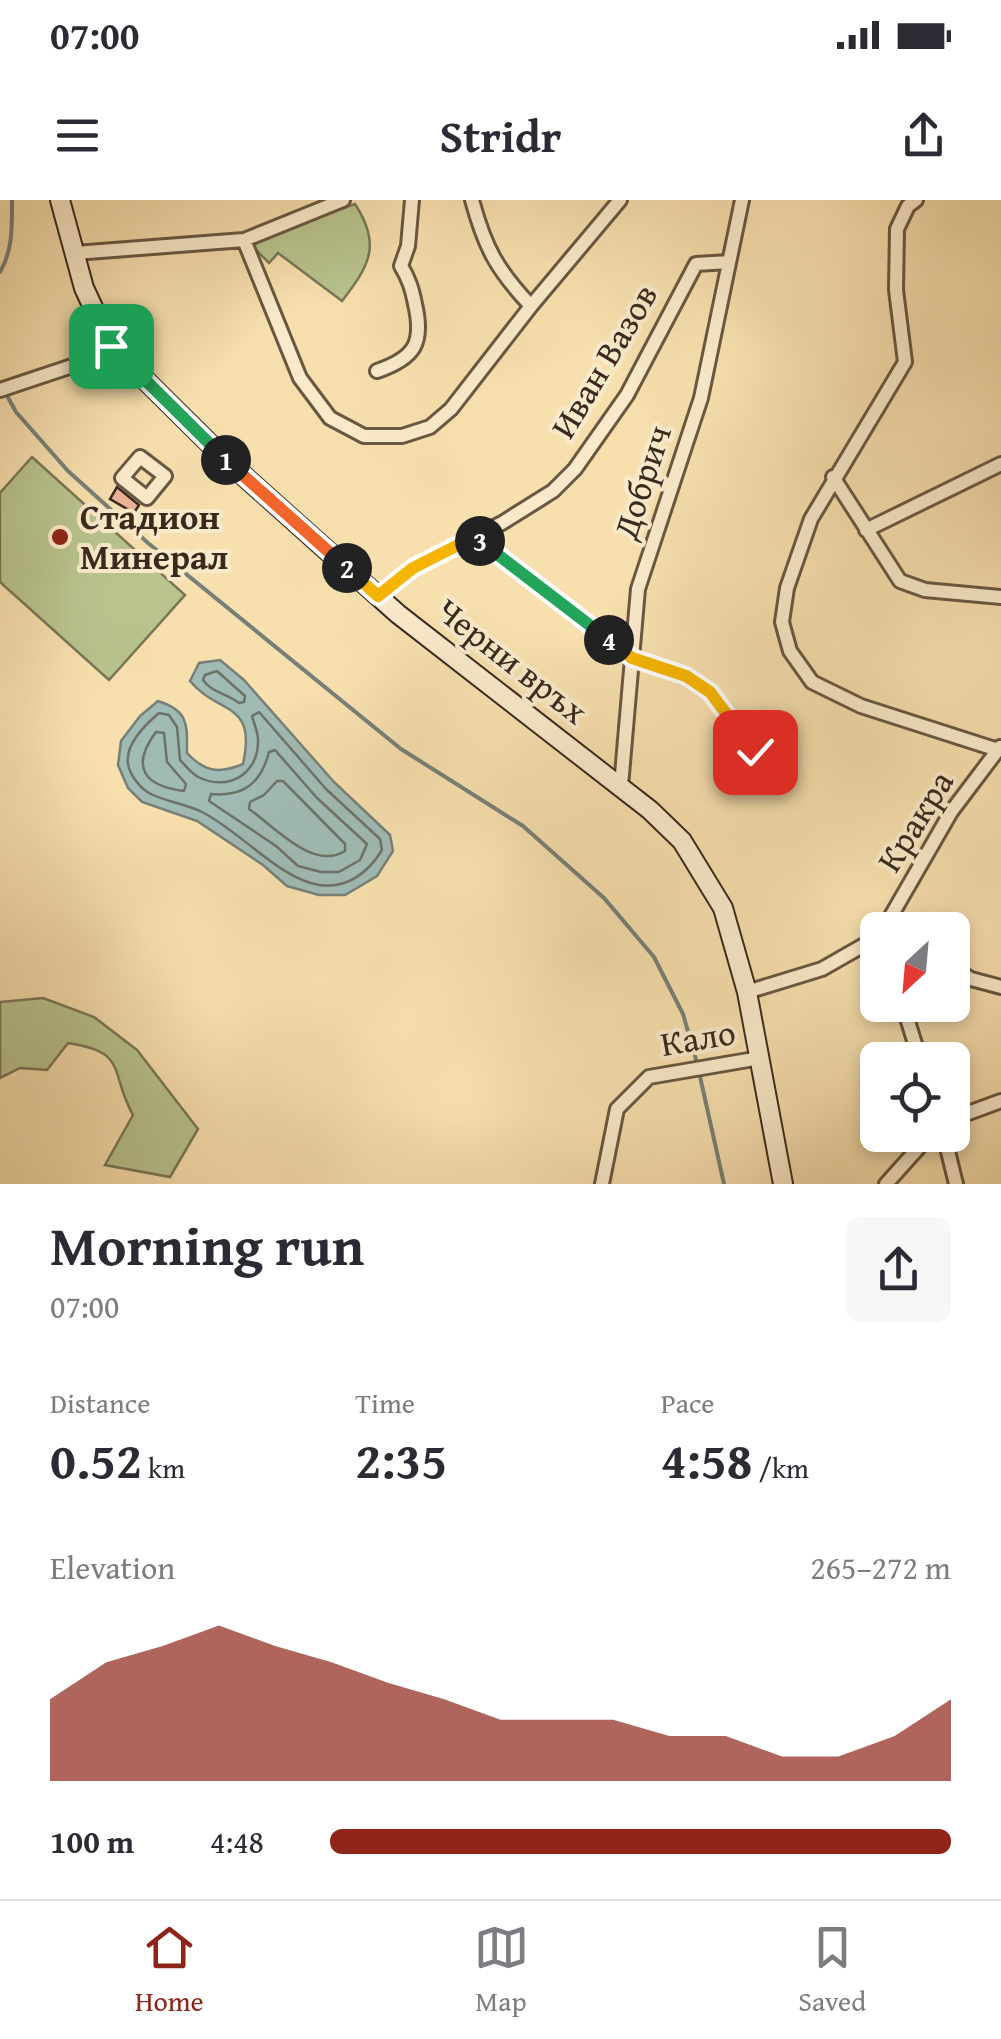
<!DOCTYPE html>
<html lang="en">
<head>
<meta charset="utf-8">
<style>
  body { margin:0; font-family:"Gentium Book Plus",serif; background:#f7f7f7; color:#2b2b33; height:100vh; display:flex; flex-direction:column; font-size:38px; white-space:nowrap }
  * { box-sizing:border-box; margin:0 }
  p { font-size:32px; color:#7c7c81 }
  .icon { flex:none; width:55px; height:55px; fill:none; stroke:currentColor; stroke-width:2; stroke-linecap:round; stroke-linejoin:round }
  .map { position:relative; height:984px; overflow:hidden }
  .drawer { display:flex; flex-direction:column; background:#fff; flex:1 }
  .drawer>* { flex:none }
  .needle { width:65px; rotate:206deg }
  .tools { position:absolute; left:860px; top:712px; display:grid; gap:20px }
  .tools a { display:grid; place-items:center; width:110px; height:110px; border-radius:15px; background:#fff; box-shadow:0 5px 15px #0003; font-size:50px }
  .pin { position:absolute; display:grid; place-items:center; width:85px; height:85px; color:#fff; margin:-42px; border-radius:20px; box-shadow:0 5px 15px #0006 }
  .km { position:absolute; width:50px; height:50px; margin:-25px; border-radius:50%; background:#222; color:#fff; font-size:28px; line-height:50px; text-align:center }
  .round { display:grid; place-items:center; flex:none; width:105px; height:105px; border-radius:15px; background:#f7f7f7 }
  .summary { display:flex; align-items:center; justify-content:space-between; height:170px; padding:0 50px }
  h1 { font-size:55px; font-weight:800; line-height:75px }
  .figures { display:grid; grid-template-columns:repeat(3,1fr); gap:15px; height:170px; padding:10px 50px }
  .figures div { display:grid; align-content:center }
  .figures b { font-size:50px; font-weight:800 }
  .figures small { font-size:28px; font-weight:400 }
  .figures p { font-size:28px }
  .chart { height:280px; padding:20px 50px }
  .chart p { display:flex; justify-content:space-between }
  .chart svg { width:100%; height:180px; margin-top:10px; fill:#8f2418; opacity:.7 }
  ul { padding:0 50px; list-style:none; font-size:32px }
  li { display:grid; grid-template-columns:160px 120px 1fr; align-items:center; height:75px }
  li i { height:25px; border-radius:12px; background:#8f2418 }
  .status { display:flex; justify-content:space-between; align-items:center; height:70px; padding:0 50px; background:#fff; direction:ltr }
  .status svg { height:28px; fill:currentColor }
  header { display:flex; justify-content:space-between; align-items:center; height:130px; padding:0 50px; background:#fff; font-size:45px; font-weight:800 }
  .dock { display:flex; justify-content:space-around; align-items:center; height:140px; border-top:2px solid #e1e1e2; background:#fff; font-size:28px; color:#7c7c81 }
  .dock a { display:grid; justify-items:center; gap:5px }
  .dock .active { color:#8f2418 }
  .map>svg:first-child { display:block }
  .green { fill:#b8c38e; stroke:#797656; stroke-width:2.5 }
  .water { fill:#a0bab4; stroke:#778078; stroke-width:2.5 }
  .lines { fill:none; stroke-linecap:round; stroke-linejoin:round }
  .shore { stroke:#6d7268; stroke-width:2.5 }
  .stream { stroke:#778078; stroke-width:4 }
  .building { fill:#edb094; stroke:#3a2a1d; stroke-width:2.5 }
  .street-casing { stroke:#695741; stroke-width:18 }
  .secondary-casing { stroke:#3a2a1d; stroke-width:22 }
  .street { stroke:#faeaca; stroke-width:12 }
  .secondary { stroke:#faeaca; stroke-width:18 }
  .split-1-casing { stroke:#fff; stroke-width:20 }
  .split-2-casing { stroke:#fff; stroke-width:20 }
  .split-3-casing { stroke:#fff; stroke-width:20 }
  .split-4-casing { stroke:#fff; stroke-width:20 }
  .split-5-casing { stroke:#fff; stroke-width:20 }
  .split-1 { stroke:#22a559; stroke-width:12 }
  .split-2 { stroke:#f0652b; stroke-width:12 }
  .split-3 { stroke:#f5b400; stroke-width:12 }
  .split-4 { stroke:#22a559; stroke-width:12 }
  .split-5 { stroke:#f5b400; stroke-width:12 }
  .poi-dot { fill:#8f2418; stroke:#faeaca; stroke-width:4 }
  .labels { text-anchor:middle; stroke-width:8; stroke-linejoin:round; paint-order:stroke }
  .street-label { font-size:35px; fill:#3a2a1d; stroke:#faeaca }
  .poi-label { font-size:35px; font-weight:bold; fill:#3a2a1d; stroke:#faeaca; text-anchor:start }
</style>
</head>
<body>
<div class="status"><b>07:00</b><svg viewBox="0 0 49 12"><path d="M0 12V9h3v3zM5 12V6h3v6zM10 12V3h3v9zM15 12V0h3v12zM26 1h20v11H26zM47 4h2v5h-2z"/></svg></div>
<header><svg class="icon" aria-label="menu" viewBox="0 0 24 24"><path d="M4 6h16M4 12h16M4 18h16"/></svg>Stridr<svg class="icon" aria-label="share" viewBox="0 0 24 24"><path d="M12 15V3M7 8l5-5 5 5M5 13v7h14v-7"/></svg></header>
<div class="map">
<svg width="1001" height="984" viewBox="0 0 1001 984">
  <rect width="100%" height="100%" fill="#f7dfae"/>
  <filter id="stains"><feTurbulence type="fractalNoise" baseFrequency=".002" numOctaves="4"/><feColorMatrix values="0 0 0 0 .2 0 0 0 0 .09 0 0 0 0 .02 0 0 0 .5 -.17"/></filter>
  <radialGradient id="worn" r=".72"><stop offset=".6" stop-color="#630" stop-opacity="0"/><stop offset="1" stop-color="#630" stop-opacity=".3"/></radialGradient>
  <path class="green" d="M355,4C382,45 369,66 342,101L278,53L269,63L254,48L255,39Z
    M32,257L185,395L109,480L0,382V293Z
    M43,798L94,817L137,850L198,929L170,977L105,965L133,915C109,872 129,852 68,843L47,870L20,868L0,878V802Z"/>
  <path class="water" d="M220,460L244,480L334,582L390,635L393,651L377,676L345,695H319L287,686L263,665L197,621L142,602L128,588L118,565L121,541L140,516L158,501C189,511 187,524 187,553C205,572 219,574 243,564C257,500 219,516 190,481L199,463Z"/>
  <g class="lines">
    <path class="shore" d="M217,471L245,496L244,502L239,503C228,494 211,492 203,480L205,475Z
      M259,512L326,589L380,639L382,650C368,673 347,689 319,685C280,679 240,631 202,612C186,604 167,602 151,594C141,589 130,576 128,564C125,544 145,525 159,513L169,515L177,527L180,560C185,565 191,573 198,577C228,592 259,574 258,540C258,532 254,524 252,516Z
      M156,532L164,533L167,562L186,584L184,591C144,586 130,567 156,532Z
      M275,550L317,598L367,644L360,660L339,672H321L298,666L276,646L209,601L211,594C244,597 261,583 269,552Z
      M277,581H283L345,644V651C313,671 275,627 249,609L250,602L264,595Z"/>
    <path class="stream" d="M0,72C13,50 12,26 12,0
      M5,192L16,212L68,271L148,343L401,549L523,626L604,698L654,757L683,814L697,863
      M699,872L724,984"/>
  </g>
  <path class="building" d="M117,287L139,305L134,313L110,299Z"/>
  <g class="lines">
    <defs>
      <path id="street" d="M472,0C485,48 497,70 531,106
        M916,0L908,6L897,29L896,90L905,162L811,319L787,388L782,422L790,451L812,482L861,506L998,550
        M244,40L300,178L330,218L364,236H402L430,227L451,209L531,106L620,0
        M75,53L244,40L343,0
        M377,171C415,158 424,143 415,104C412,89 409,79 401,66L408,46L412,0
        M0,190L117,151
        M140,257L165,276L147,298L122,278Z
        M833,277L900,381L925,390L1001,397
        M866,330L1001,264
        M474,337L632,458L686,477L710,492L755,552
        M378,396L413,368L502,323L553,291L575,269L627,195L696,64L729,62
        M621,586L638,389L701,198L742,0
        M883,730L951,612L1000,547
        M952,767L971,779L1001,787
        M747,792L822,769L878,737
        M903,805L920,860
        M952,919L1001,901
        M944,935L956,984
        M602,984L617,909L649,877L760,858
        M886,984L930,935"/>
      <path id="secondary" d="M60,0L84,88L111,146L226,260L398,414L650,610L682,641L723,708L747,792L783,984"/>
    </defs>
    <use href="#street" class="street-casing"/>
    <use href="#secondary" class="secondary-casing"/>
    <use href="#street" class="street"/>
    <use href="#secondary" class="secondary"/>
  </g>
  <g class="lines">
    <defs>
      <path id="split-1" d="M111,146L226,260"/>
      <path id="split-2" d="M226,260L347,368"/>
      <path id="split-3" d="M347,368L378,396L413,368L474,337L480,341"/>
      <path id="split-4" d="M480,341L609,440"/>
      <path id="split-5" d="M609,440L632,458L686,476L710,492L755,552"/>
    </defs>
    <use href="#split-1" class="split-1-casing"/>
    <use href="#split-2" class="split-2-casing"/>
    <use href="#split-3" class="split-3-casing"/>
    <use href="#split-4" class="split-4-casing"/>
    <use href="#split-5" class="split-5-casing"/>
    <use href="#split-1" class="split-1"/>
    <use href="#split-2" class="split-2"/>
    <use href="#split-3" class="split-3"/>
    <use href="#split-4" class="split-4"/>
    <use href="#split-5" class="split-5"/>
  </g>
  <circle class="poi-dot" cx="60" cy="337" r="10"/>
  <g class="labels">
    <g class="street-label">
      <text transform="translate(604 161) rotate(-59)" y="12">Иван Вазов</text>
      <text transform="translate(642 282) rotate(-72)" y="12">Добрич</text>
      <text transform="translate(512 461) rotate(38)" y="12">Черни връх</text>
      <text transform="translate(915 621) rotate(-58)" y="12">Кракра</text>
      <text transform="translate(698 838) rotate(-10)" y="12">Кало</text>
    </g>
    <g class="poi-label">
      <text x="80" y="329">Стадион<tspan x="80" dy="40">Минерал</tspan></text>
    </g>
  </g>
  <rect width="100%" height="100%" filter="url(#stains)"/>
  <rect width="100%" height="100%" fill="url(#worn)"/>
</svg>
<div class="tools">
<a><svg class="needle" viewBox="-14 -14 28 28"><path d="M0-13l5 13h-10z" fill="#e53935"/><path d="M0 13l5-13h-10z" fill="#7c7c81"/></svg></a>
<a><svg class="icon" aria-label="locate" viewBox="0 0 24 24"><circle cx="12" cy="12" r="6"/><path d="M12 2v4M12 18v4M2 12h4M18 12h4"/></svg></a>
</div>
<div class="pin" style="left:111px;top:146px;background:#1e9e55"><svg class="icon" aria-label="arrive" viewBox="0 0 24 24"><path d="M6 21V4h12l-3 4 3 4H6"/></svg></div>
<div class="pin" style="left:755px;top:552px;background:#d93025"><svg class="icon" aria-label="check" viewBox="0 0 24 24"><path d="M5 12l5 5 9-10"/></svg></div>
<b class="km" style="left:226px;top:260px">1</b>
<b class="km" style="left:347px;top:368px">2</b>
<b class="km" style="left:480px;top:341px">3</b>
<b class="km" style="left:609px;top:440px">4</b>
</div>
<section class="drawer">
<div class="summary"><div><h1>Morning run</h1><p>07:00</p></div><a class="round"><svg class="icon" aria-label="share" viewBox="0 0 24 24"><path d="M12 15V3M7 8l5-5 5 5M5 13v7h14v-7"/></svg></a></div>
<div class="figures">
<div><p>Distance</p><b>0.52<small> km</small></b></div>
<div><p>Time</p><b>2:35</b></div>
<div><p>Pace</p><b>4:58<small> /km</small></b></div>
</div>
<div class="chart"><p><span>Elevation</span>265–272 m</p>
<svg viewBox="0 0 160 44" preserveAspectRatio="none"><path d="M0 44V24L10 15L20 11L30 6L40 11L50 15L60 20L70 24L80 29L90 29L100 29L110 33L120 33L130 38L140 38L150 33L160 24V44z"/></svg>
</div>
<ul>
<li><b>100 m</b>4:48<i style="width:100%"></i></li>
</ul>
</section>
<nav class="dock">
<a class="active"><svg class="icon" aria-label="home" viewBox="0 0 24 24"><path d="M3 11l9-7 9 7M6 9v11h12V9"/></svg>Home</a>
<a><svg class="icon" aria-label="map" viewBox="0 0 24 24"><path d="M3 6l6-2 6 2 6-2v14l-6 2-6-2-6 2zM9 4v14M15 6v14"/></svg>Map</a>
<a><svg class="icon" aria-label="saved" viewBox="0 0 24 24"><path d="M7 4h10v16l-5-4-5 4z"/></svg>Saved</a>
</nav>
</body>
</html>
